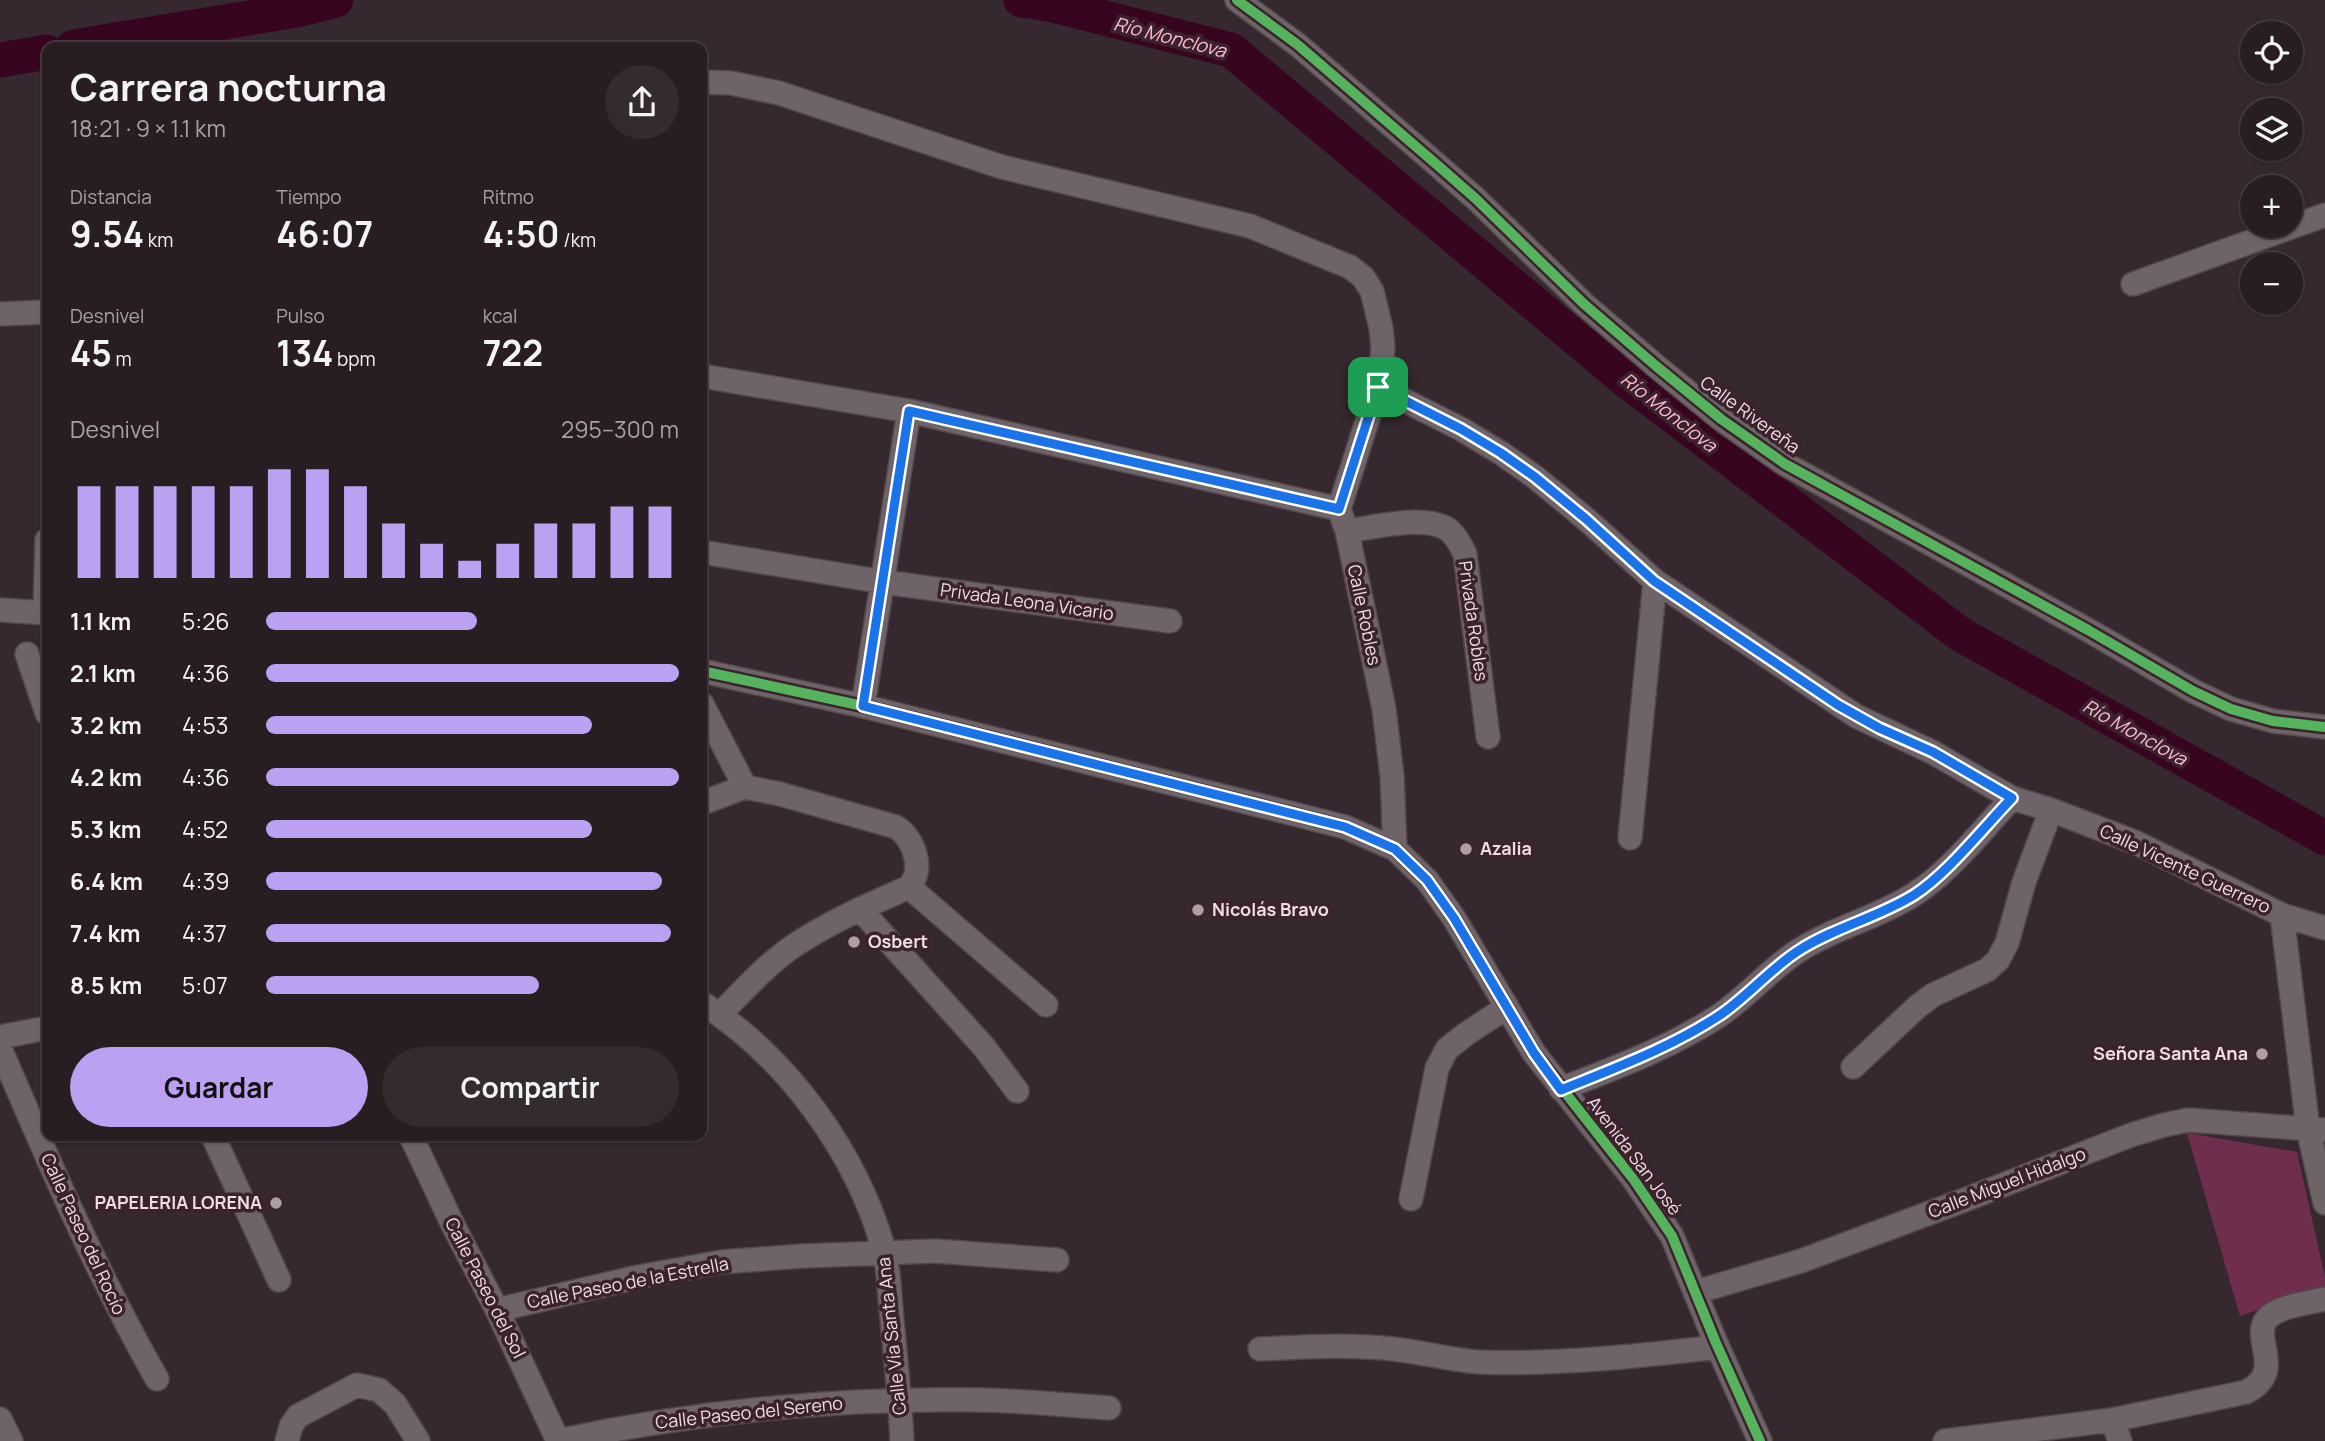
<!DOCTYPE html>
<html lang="es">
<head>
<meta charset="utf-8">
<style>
  body { margin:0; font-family:Manrope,sans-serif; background:#342b2f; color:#f1f3f6; height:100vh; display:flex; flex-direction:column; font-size:26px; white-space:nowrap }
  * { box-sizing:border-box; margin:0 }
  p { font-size:23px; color:#a5a2a5 }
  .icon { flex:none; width:38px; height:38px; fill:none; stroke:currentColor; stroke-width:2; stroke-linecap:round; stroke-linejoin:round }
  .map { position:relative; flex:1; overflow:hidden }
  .sheet { position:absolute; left:42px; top:42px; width:665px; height:1099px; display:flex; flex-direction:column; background:#281e22; border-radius:14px; box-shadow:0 2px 5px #0004,0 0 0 2px #443c40 }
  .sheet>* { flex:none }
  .tools { position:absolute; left:2240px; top:21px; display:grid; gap:14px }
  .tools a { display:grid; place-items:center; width:63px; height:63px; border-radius:50%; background:#281e22; box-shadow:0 2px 5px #0004,0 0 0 2px #443c40; font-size:35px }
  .pin { position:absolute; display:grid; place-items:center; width:60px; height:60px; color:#fff; margin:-30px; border-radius:14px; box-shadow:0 4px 10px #0006 }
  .round { display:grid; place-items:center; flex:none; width:74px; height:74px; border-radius:37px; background:#342b2f }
  .overview { display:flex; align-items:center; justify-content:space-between; height:119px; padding:0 28px }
  h1 { font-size:38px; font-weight:700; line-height:52px }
  .stats { display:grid; grid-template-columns:repeat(3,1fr); gap:10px; height:119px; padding:7px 28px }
  .stats div { display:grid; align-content:center }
  .stats b { font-size:35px; font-weight:700 }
  .stats small { font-size:19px; font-weight:400 }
  .stats p { font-size:19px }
  .chart { height:196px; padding:14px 28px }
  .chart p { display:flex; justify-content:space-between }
  .chart svg { width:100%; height:126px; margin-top:7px; stroke:#bca0f2; stroke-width:6 }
  .cta { display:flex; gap:14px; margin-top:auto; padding:14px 28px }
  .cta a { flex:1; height:80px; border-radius:42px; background:#bca0f2; color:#111; font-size:28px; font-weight:700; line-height:80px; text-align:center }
  .cta a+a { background:#342b2f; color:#f1f3f6 }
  ul { padding:0 28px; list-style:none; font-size:23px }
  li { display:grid; grid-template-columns:112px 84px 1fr; align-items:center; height:52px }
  li i { height:18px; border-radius:9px; background:#bca0f2 }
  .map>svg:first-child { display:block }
  .green { fill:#702e4f }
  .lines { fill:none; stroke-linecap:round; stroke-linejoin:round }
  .river { stroke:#380521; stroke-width:35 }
  .minor-casing { stroke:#52464b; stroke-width:26 }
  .minor { stroke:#6e6468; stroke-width:23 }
  .cycleway-casing { stroke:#3b222d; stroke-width:15 }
  .cycleway { stroke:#56b35d; stroke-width:10 }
  .route-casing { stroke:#fff; stroke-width:14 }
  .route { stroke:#1a73e8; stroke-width:9 }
  .poi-dot { fill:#ad9ea4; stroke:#3b222d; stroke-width:2.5 }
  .labels { text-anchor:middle; stroke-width:7; stroke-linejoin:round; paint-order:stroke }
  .street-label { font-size:18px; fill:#eedde4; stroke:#3b222d }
  .poi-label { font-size:18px; font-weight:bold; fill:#eedde4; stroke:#3b222d; text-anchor:start }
  .water-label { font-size:19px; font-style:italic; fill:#feb9d7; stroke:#3b222d }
</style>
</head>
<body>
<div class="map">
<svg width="2325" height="1441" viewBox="0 0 2325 1441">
  <rect width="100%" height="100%" fill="#35282e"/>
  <path class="green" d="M2187,1133L2297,1152L2325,1277V1287L2240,1316Z"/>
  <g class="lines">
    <path class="river" d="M1021,0L1049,4L1231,50L1627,381L1960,634L2325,838
      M73,47L297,10L336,0
      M0,60L47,52"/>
    <defs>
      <path id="minor" d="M1237,0L1298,45L1435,163L1475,198L1584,304L1656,366L1721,419L1785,464L2088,630L2193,691L2231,709L2273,721L2325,727
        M702,82L731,83L779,93L1002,167L1250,226L1350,267L1363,277L1372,291L1381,328L1383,349L1378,387L1339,509L1347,531L1384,709L1392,776L1395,849
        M2133,284L2325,215
        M0,314L47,312
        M702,376L909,411L1339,509
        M1378,387L1461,429L1501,453L1535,477L1586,519L1655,581L1856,716L1932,752L2012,798L2051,810L2137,843L2282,915L2325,928
        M1347,531C1373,528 1428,513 1450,531C1457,537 1461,546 1465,554L1488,737
        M702,552L884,582L1170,621
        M0,610L47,613
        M45,613L47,540
        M27,654L47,713
        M702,671L863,706L1274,809L1345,827L1395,849L1427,880L1454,918L1534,1053L1634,1180L1672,1236L1716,1343L1760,1441
        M702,704L745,787
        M863,706L909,411
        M702,803L745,787L780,794L896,827C914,839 925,869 909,887C869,905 829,922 792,947C765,966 743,991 720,1014
        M1630,838L1655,581
        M909,887L1046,1005
        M860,909L984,1047L1017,1091
        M2282,915L2308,1129L2325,1203
        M702,1003C788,1058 856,1152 884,1250C889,1268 889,1290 891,1309C895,1353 900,1397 902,1441
        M0,1037L47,1028
        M0,1048C48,1160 96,1272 157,1379
        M1853,1067L1917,1007L1933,995L1987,970L1998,960L2007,943L2024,882L2051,810
        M1561,1089C1615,1068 1672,1047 1720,1015C1748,996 1770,969 1798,951C1835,927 1877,918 1913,895C1949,873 1983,829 2012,798
        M213,1136L279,1280
        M411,1136L452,1223L497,1310L558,1441C697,1411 840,1398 981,1400C1024,1401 1067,1405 1109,1408
        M1411,1199L1437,1068L1447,1049L1466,1034L1507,1007
        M1696,1292L1801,1261L1967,1199L2131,1135L2164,1125L2188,1120L2325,1130
        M497,1310L638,1277L721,1262L803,1256L935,1251L1057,1260
        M1260,1349C1305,1347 1349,1344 1393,1349C1422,1352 1450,1360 1478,1362C1558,1365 1638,1356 1718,1347
        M0,1419L11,1441
        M2112,1420L2120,1441
        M287,1441L291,1426L298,1416L357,1385L379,1390L395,1404L418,1441
        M1945,1441L2112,1420L2246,1392C2290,1370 2245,1334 2271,1315C2286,1305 2308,1303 2325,1299"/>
    </defs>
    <use href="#minor" class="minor-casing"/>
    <use href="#minor" class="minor"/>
    <defs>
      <path id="cycleway" d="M1237,0L1298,45L1435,163L1475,198L1584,304L1656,366L1721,419L1785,464L2088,630L2193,691L2231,709L2273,721L2325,727
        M702,671L863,706L1274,809L1345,827L1395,849L1427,880L1454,918L1534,1053L1634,1180L1672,1236L1716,1343L1760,1441"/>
    </defs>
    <use href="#cycleway" class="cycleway-casing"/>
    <use href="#cycleway" class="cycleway"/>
  </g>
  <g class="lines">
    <defs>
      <path id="route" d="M1378,387L1461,429L1501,453L1535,477L1586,519L1654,581L1838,705L1879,728L1933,752L2012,798C1983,828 1947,874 1914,895C1877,918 1835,927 1798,951C1770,969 1748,996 1720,1015C1672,1047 1615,1068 1561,1090L1534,1053L1454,918L1427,880L1395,849L1345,827L863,706L909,411L1339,509Z"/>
    </defs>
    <use href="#route" class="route-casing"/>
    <use href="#route" class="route"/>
  </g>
  <g class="poi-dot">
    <circle cx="1466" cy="849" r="7"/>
    <circle cx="1198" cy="910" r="7"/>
    <circle cx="854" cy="942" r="7"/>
    <circle cx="2262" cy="1054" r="7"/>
    <circle cx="276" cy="1203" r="7"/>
  </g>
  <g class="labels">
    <g class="street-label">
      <text transform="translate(1750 415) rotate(36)" y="6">Calle Rivereña</text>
      <text transform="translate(1027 602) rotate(8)" y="6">Privada Leona Vicario</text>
      <text transform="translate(1364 615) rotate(78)" y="6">Calle Robles</text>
      <text transform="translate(1473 621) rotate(82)" y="6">Privada Robles</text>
      <text transform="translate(2185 869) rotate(25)" y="6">Calle Vicente Guerrero</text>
      <text transform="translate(1634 1156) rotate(53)" y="6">Avenida San José</text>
      <text transform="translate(2007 1183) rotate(-21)" y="6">Calle Miguel Hidalgo</text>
      <text transform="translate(83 1234) rotate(65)" y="6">Calle Paseo del Rocío</text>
      <text transform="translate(628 1283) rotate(-11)" y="6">Calle Paseo de la Estrella</text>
      <text transform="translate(485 1288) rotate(63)" y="6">Calle Paseo del Sol</text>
      <text transform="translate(892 1336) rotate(-96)" y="6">Calle Vía Santa Ana</text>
      <text transform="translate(749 1413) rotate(-6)" y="6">Calle Paseo del Sereno</text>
    </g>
    <g class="poi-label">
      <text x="1480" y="855">Azalia</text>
      <text x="1212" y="916">Nicolás Bravo</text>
      <text x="868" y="948">Osbert</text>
      <text x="2248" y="1060" text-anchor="end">Señora Santa Ana</text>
      <text x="262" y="1209" text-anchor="end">PAPELERIA LORENA</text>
    </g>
    <g class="water-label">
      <text transform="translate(1170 37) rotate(14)" y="7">Río Monclova</text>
      <text transform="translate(1669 412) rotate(38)" y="7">Río Monclova</text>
      <text transform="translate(2135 732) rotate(29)" y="7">Río Monclova</text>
    </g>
  </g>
</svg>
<div class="tools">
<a><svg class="icon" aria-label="locate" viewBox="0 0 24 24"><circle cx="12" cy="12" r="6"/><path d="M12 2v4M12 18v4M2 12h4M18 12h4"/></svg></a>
<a><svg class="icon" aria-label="layers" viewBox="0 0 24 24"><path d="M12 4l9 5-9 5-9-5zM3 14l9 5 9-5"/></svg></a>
<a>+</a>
<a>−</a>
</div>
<div class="pin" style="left:1378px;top:387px;background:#1e9e55"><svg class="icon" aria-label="arrive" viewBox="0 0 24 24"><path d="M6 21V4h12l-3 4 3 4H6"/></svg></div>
<section class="sheet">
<div class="overview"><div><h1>Carrera nocturna</h1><p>18:21 · 9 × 1.1 km</p></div><a class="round"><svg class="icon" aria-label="share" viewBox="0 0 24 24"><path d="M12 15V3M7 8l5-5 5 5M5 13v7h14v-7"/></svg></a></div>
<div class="stats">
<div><p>Distancia</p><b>9.54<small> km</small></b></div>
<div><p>Tiempo</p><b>46:07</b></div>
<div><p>Ritmo</p><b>4:50<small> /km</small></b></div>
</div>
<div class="stats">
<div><p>Desnivel</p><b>45<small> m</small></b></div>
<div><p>Pulso</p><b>134<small> bpm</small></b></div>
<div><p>kcal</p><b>722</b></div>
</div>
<div class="chart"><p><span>Desnivel</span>295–300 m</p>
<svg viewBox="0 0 160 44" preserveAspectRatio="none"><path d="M5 44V12M15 44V12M25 44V12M35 44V12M45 44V12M55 44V6M65 44V6M75 44V12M85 44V25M95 44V32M105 44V38M115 44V32M125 44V25M135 44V25M145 44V19M155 44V19"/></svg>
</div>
<ul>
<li><b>1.1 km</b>5:26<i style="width:51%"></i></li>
<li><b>2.1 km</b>4:36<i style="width:100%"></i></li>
<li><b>3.2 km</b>4:53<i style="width:79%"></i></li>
<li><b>4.2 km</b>4:36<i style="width:100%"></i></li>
<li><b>5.3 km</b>4:52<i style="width:79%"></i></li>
<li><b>6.4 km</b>4:39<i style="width:96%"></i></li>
<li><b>7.4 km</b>4:37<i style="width:98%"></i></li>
<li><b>8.5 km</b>5:07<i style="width:66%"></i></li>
</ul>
<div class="cta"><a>Guardar</a><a>Compartir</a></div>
</section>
</div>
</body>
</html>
